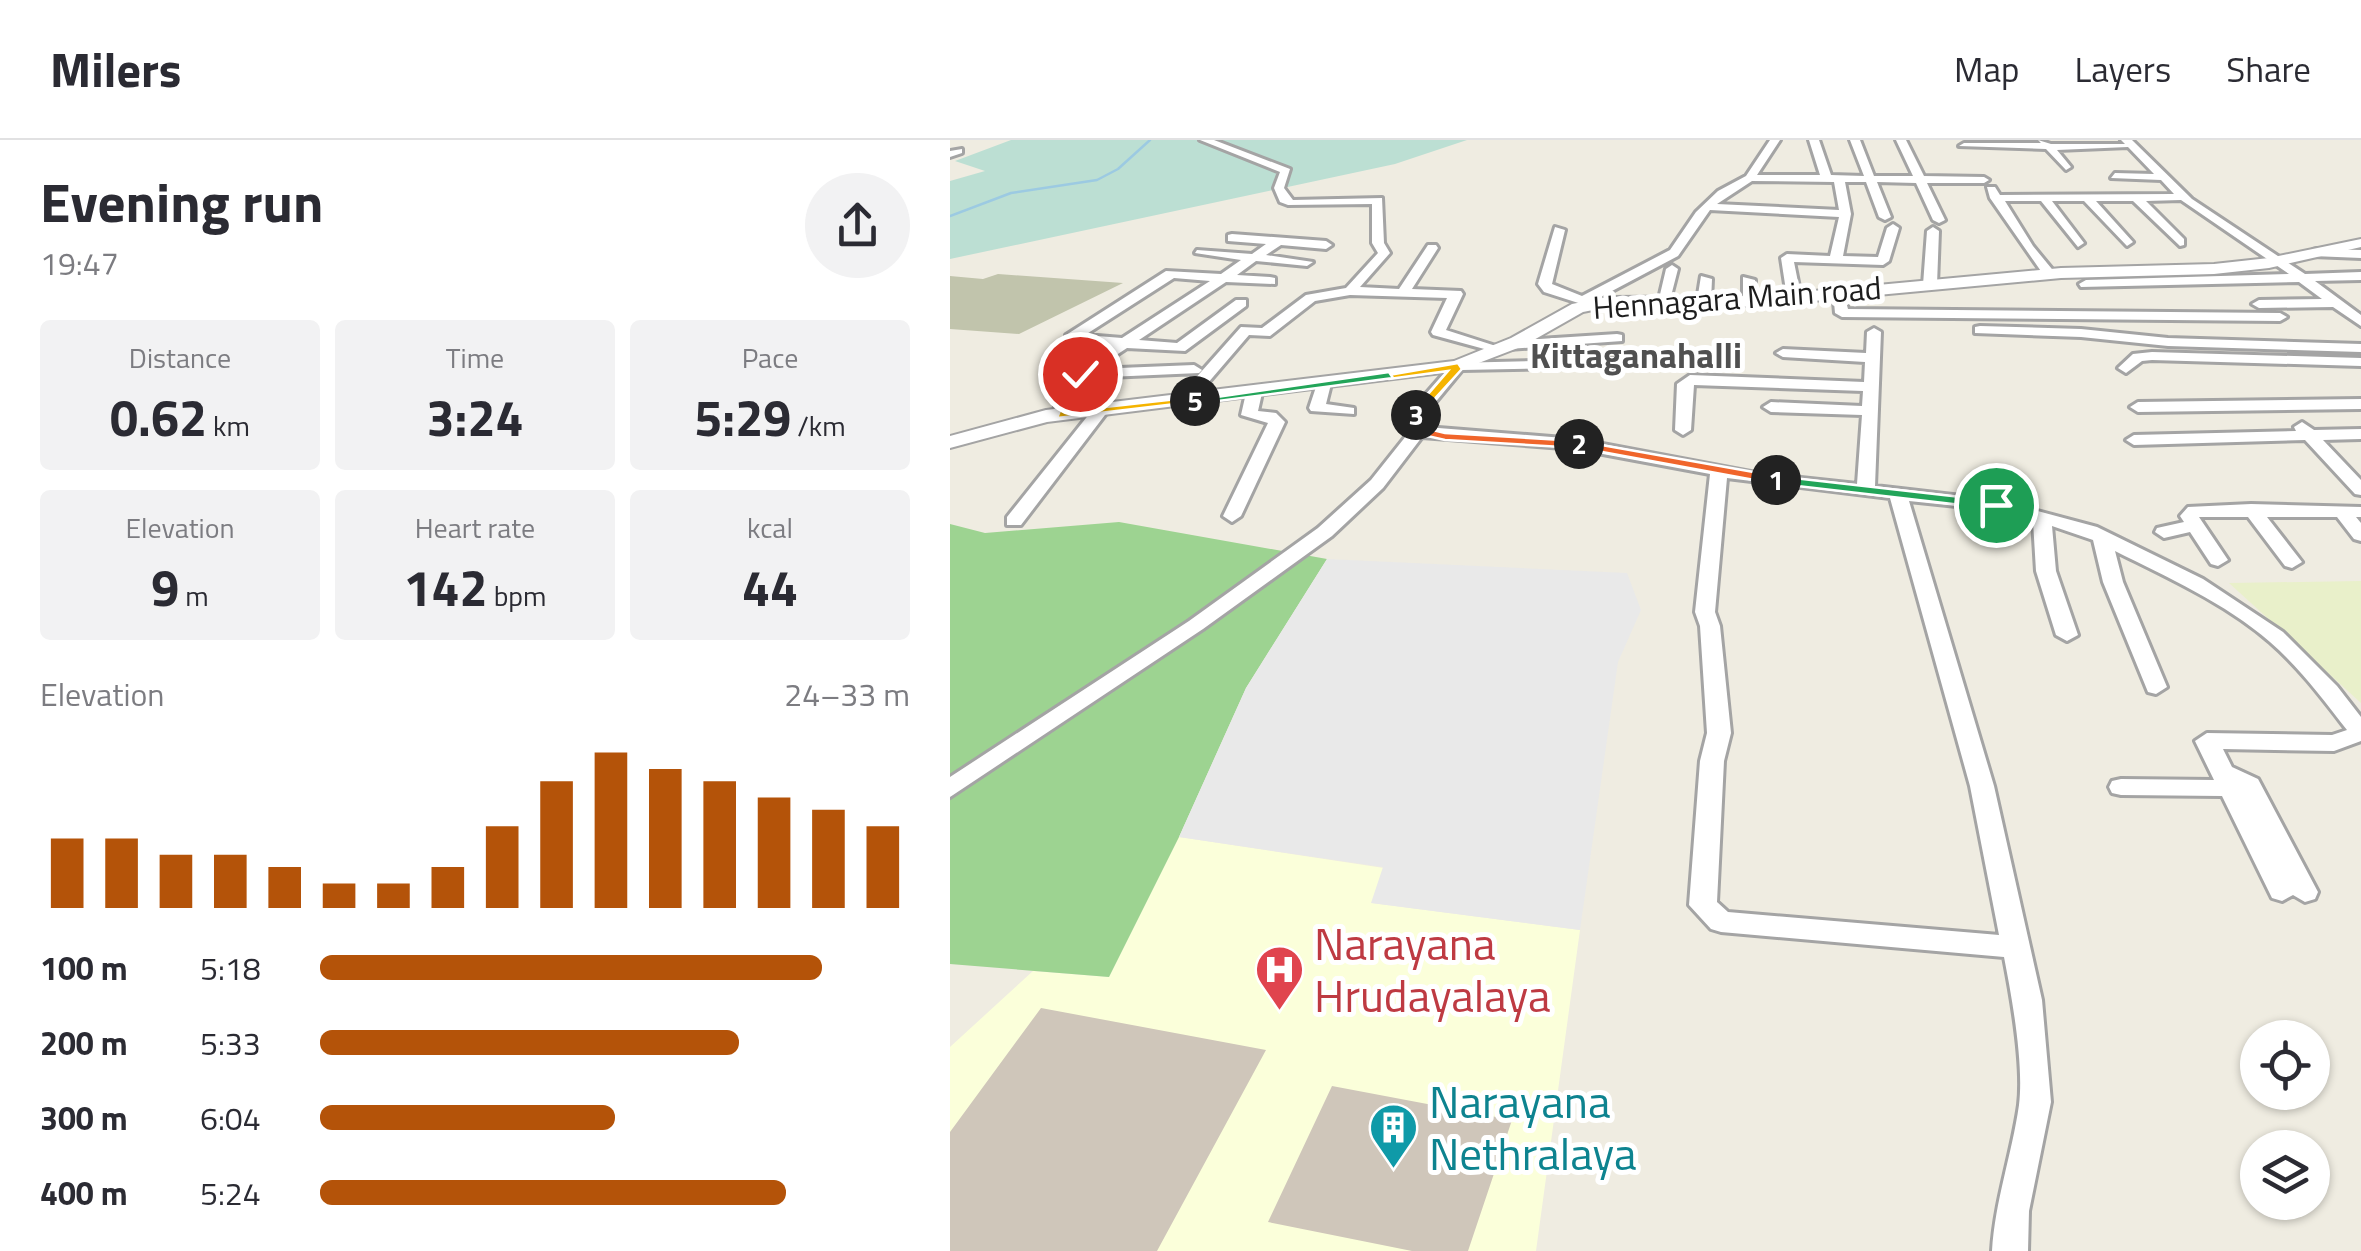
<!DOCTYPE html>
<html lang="en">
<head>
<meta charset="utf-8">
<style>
  body { margin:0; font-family:"Titillium Web",sans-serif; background:#f2f2f3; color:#2b2b33; height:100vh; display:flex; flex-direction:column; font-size:38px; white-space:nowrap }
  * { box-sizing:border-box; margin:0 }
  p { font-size:32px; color:#7c7c81 }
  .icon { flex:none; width:55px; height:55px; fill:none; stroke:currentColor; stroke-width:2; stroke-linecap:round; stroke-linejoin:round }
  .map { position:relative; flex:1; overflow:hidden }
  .panel { display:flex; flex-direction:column; background:#fff; width:950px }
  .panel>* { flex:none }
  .controls { position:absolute; left:1290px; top:880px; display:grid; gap:20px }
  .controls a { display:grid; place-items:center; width:90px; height:90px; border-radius:50%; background:#fff; box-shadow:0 2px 8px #0004; font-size:50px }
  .pin { position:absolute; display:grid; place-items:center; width:85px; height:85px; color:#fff; margin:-42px; border:5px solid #fff; border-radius:50%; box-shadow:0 2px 10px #0007 }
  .km { position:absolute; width:50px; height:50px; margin:-25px; border-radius:50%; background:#222; color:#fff; font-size:28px; line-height:50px; text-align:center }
  .round { display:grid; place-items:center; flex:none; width:105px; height:105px; border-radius:52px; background:#f2f2f3 }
  .overview { display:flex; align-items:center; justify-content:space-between; height:170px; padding:0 40px }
  h1 { font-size:55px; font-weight:700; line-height:75px }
  .metrics { display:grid; grid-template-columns:repeat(3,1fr); gap:15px; height:170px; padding:10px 40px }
  .metrics div { display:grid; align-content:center; border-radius:10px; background:#f2f2f3; text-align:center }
  .metrics b { font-size:50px; font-weight:700 }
  .metrics small { font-size:28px; font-weight:400 }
  .metrics p { font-size:28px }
  .chart { height:280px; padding:20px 40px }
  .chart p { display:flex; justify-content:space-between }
  .chart svg { width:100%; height:180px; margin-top:10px; stroke:#b45309; stroke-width:6 }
  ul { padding:0 40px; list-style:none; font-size:32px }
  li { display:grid; grid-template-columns:160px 120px 1fr; align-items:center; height:75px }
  li i { height:25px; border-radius:12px; background:#b45309 }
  header { display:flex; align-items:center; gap:60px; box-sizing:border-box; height:140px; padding:0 50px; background:#fff; border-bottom:2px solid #e1e1e2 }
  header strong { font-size:48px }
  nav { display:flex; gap:55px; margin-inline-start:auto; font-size:35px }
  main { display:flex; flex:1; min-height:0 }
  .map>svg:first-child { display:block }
  .education { fill:#fbffda }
  .construction { fill:#c1c4ac }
  .farmland { fill:#e9f0ca }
  .forest { fill:#9dd391 }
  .wetland { fill:#bcdfd3 }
  .parking { fill:#e9e9e9 }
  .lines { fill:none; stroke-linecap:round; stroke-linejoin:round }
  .stream { stroke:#9ccae2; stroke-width:2.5 }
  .building { fill:#cfc6ba }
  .minor-casing { stroke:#a4a4a4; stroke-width:6 }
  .tertiary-casing { stroke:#a4a4a4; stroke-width:4 }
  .minor { fill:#fff; fill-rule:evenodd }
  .tertiary { fill:#fff; fill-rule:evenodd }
  .split-1 { fill:#22a559; stroke:#fff; stroke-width:2.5 }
  .split-2 { fill:#f0652b; stroke:#fff; stroke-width:2.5 }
  .split-3 { fill:#f0652b; stroke:#fff; stroke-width:2.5 }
  .split-4 { fill:#f5b400; stroke:#fff; stroke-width:2.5 }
  .split-5 { fill:#22a559; stroke:#fff; stroke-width:2.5 }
  .split-6 { fill:#f5b400; stroke:#fff; stroke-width:2.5 }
  .labels { text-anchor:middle; stroke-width:10; stroke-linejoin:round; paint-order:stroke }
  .far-street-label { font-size:32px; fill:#1d1d1d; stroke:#fff }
  .far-quarter-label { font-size:35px; font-weight:bold; fill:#505050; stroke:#fff }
  .near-health-label { font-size:45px; fill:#be3a42; stroke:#fff; text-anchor:start }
  .near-culture-label { font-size:45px; fill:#0d838f; stroke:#fff; text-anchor:start }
</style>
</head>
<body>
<header>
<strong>Milers</strong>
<nav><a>Map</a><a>Layers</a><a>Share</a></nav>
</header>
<main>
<section class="panel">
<div class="overview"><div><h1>Evening run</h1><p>19:47</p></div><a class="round"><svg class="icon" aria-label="share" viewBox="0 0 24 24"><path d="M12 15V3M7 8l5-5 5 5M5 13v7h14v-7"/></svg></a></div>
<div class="metrics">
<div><p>Distance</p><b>0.62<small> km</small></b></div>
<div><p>Time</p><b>3:24</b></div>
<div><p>Pace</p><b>5:29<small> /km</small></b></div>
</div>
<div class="metrics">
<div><p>Elevation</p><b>9<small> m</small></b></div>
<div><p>Heart rate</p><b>142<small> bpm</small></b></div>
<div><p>kcal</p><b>44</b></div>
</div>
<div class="chart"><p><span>Elevation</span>24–33 m</p>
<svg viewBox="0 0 160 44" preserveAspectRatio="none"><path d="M5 44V27M15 44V27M25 44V31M35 44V31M45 44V34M55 44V38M65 44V38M75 44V34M85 44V24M95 44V13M105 44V6M115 44V10M125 44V13M135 44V17M145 44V20M155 44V24"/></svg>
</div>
<ul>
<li><b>100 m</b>5:18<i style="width:85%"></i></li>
<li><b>200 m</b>5:33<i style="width:71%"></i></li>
<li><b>300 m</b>6:04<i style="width:50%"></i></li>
<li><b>400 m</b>5:24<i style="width:79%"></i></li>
</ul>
</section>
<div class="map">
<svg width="1411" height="1111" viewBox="0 0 1411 1111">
  <rect width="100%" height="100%" fill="#efece1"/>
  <path class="education" d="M229,697L434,728L422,763L630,790L586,1111H0V907L83,831L159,837Z"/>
  <path class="construction" d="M48,134L173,143L69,194L0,189V136L33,139Z"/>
  <path class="farmland" d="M1411,441V563L1279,443Z"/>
  <path class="forest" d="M169,382L377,419L296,548L229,697L159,837L0,824V384L35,393Z"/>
  <path class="wetland" d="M61,0H517L445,24L0,119V41L35,31L5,21Z"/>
  <path class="parking" d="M377,419L677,433L691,470L668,522L630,790L421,763L433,727L229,697L296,548Z"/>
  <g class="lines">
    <path class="stream" d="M0,76L61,53L147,40L168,29L200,0"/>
  </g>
  <path class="building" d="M91,868L316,910L207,1111H0V992Z
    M382,946L562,980L518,1111H462L318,1082Z"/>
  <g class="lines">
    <defs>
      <path id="minor" d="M250,0H264L340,29L334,48L343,60L432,58L434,103L440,113L410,147L449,149L478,105H486L488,108L462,149L511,151L513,154L496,190L549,207V213L483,195L481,192L497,158L400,155L365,161L320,196L299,195L239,265H227V259L291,187L312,188L356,155L396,148L428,113L422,103V64L338,65L330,62L324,48L330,32Z
        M820,0H830L807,35H870L859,0H869L881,35L914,36L900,0H910L924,36H963L946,0H956L974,36L1034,37L1039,40L1034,43H977L995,80L989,83L983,80L966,43L927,42L941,77L935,80L929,77L916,42H895L901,74L893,116L928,117L937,88L943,84L949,88L939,121L933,125L844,122L851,157L844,161L837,157L831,118L837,114L880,116L889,77L760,70L728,116L645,160L651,164L644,168L594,152L588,144L605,87L615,90L602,144L632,156L720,110L746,72L768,51L796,36ZM802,41L884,42L889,70L767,64Z
        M1088,0L1101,4H1175L1171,0H1182L1242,59L1355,134L1411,132V140L1365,141L1411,175V186L1383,167L1309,168L1302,164L1309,160L1372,159L1349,142L1131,147L1129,144L1136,140L1339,134L1231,60L1196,61L1234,99V105L1230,106L1183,61H1146L1183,102L1177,106L1134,61H1102L1134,103L1128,107L1091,61H1055L1083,106L1106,134L1095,137L1040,58L1037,47H1045L1050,55L1224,54L1211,40L1161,38L1165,33L1204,34L1178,7L1107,10L1121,27L1116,30L1096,9L1009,6L1014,3H1091Z
        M12,9V13L0,17V11Z
        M983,87L989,91L987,145L980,149L973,145L977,91Z
        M282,94L376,101L382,105L376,109L331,105L316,115L363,122L357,126L306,121L287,135L320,137L325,138V144L276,142L189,200L227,203L286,160H296V166L235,211L177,208L145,229L244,225L252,230L249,233L135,238L117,278H105C100,246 136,221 160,206L121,202L116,201V195L216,131L271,134L291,120L245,113L247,110L302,114L316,104L278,101V95ZM224,138L260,141L172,198L135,195Z
        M1367,109L1411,110V118L1363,116V110Z
        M722,125L728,129L720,160L708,163L716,129Z
        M751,136L762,139L761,161L754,165L747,161Z
        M793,137L805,140V165L793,162Z
        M883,151H893L898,169L1330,173L1337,177L1330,181L892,177L885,173Z
        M1030,186L1131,189L1218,198L1411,204V212L1218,206L1131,197L1025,193V187Z
        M924,188L931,192L925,346L1046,360L1147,387L1253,439L1333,492L1387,546L1411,577V601L1384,611L1273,609L1282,627L1308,639L1368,752L1365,759L1355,762L1343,755L1332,761L1322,758L1272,656L1171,655L1162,653L1159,647L1162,641L1171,639L1264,640L1245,601L1257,593L1382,595L1397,590C1373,559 1349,527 1320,502C1275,463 1217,437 1165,411L1173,442L1217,547L1206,554L1198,552L1153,442L1143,400L1102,386L1106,431L1128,495L1117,501L1106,495L1086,431L1083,381L1045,370L959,361L1044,646L1092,860L1101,962L1079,1071L1078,1111H1042C1045,1061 1062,1014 1069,965C1074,924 1062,858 1054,817L771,792L761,789L739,765L750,621L757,593L750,486L745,472L760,334L626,309L472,297L433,348L382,396L253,489L0,657V637L239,481L368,388L421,340L460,291V272L503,223L676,219L683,223L676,227L512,230L474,276L476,287L626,299L806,333L907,344L912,275L821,272L813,267L821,262L912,266L913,251L744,245L741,290L733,295L725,290L727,244L740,235L914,242L915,222L833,217L826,213L833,209L916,213L917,192ZM777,338L940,358L1020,646L1049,795L778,772L767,762L774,621L781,593L770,486L765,472Z
        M667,194L672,195V201L558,209L551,205L558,201Z
        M1202,212L1411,218V226L1202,220L1192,221L1176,233L1168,228L1183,214Z
        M368,241L381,244L376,264L404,268V274L361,271L359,268Z
        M304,248L312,253L308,271L326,273L335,282L291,376L282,382L273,376L318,283L291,275L296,253Z
        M1411,259V269L1188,272L1180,267L1188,262Z
        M144,268L158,271L71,385H57V377Z
        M1352,282L1364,290L1411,289V299L1373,300L1411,340V355L1405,354L1355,300L1184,305L1176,300L1184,295L1346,291L1344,287Z
        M1301,364L1411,367V377H1406L1411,383V401L1404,399L1387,377H1317L1352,422L1342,428L1335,426L1298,377H1249L1278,420L1268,426L1261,424L1240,392L1214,398L1205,392L1207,388L1234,382L1230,376L1238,367Z"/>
      <path id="tertiary" d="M1411,99V107L1319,128L1264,134L1111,138L810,166L658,167L633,172L573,206L508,231L97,282L0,308V296L96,270L504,221L561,198L622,164L658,157L810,156L1111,128L1264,124L1319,118Z"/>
    </defs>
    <use href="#minor" class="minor-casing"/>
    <use href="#tertiary" class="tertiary-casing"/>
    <use href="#minor" class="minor"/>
    <use href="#tertiary" class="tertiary"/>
  </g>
  <path class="split-1" d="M826,336L1046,361L1053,365L1046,369L822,343V338Z"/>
  <path class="split-2" d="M629,301L826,336L832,340L826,344L625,307Z"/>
  <path class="split-3" d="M462,273H470L474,288L495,293L629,301L635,304L629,308L495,300L464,293Z"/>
  <path class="split-4" d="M508,223L512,229L466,279L460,275L498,231L439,239L433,236Z"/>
  <path class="split-5" d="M439,232L443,238L245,264L239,261Z"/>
  <path class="split-6" d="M126,231L135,234L119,271L245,257L251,261L107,278Z"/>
  <defs>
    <symbol id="hospital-pin" viewBox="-11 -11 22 30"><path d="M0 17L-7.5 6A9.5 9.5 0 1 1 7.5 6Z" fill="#e0444e" stroke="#fff"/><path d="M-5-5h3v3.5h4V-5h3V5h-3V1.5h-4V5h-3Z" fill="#fff"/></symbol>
    <symbol id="building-pin" viewBox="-11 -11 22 30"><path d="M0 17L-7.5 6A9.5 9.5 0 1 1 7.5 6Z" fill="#0f9aa8" stroke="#fff"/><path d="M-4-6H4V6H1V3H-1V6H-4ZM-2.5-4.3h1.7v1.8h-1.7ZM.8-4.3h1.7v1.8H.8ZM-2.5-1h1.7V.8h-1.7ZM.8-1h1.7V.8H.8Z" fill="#fff"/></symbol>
  </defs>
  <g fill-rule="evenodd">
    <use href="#hospital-pin" x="302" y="802" width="55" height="75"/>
    <use href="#building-pin" x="416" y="960" width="55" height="75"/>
  </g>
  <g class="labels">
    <g class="far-street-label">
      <text transform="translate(787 158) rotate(-4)" y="11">Hennagara Main road</text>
    </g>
    <g class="far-quarter-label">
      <text x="686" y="228">Kittaganahalli</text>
    </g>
    <g class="near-health-label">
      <text x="364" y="820">Narayana<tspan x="364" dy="52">Hrudayalaya</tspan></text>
    </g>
    <g class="near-culture-label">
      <text x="479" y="978">Narayana<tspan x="479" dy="52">Nethralaya</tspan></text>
    </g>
  </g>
</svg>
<div class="controls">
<a><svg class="icon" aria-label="locate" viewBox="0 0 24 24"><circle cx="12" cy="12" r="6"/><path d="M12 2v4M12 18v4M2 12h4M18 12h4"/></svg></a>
<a><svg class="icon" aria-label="layers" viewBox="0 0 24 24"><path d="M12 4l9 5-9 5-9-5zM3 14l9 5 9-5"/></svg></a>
</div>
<div class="pin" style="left:1046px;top:365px;background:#1e9e55"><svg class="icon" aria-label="arrive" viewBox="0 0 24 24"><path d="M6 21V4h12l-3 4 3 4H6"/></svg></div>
<div class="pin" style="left:130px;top:234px;background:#d93025"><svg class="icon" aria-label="check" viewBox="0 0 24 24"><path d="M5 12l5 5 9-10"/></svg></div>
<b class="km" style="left:826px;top:340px">1</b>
<b class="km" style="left:629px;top:304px">2</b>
<b class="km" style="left:466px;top:275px">3</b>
<b class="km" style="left:245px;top:261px">5</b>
</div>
</main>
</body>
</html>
